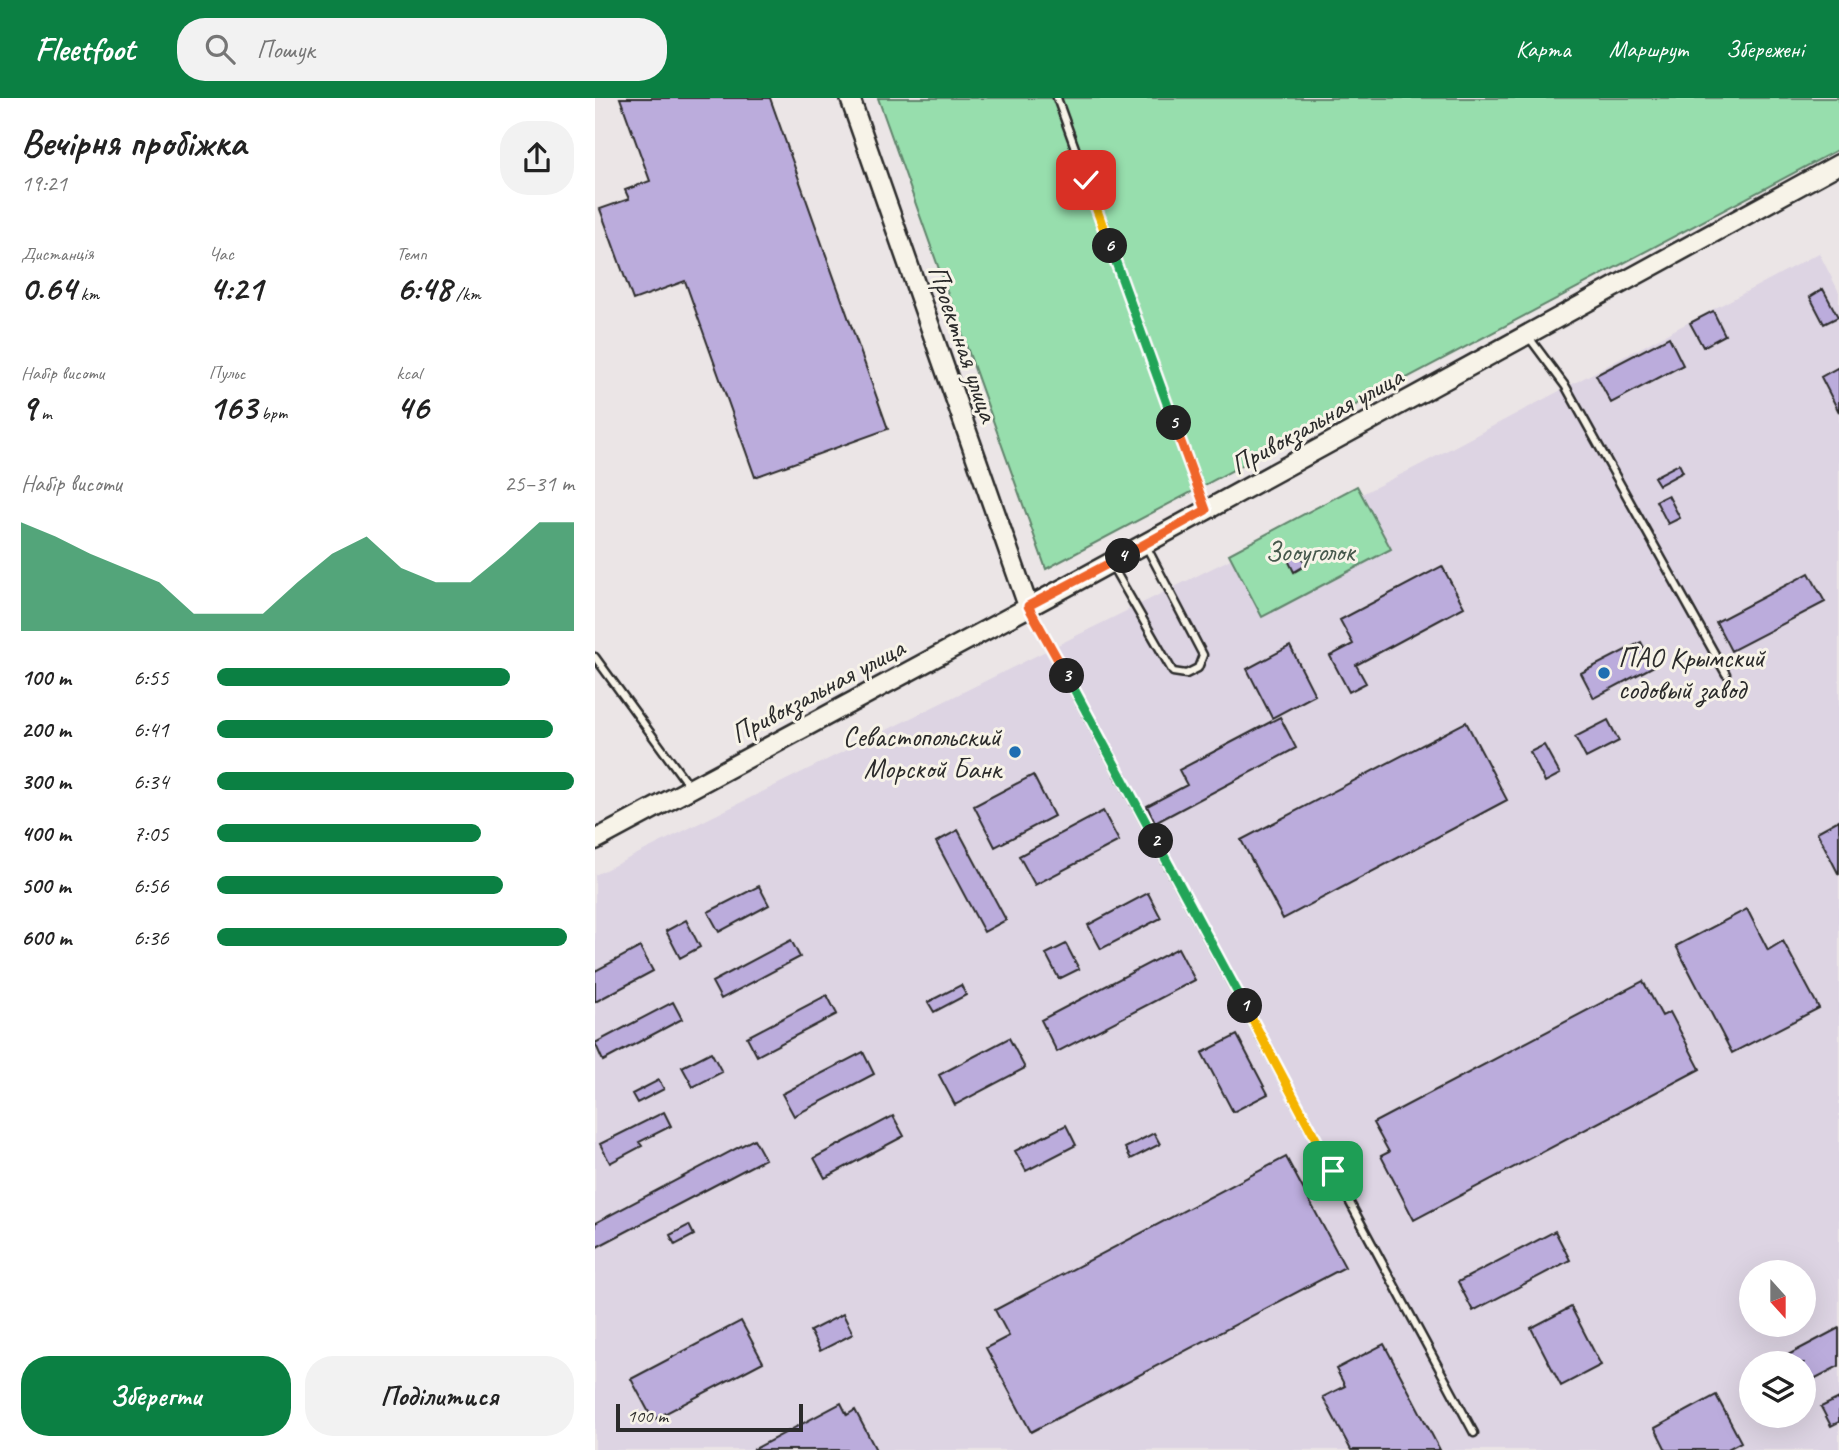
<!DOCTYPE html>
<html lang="uk">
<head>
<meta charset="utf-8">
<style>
  body { margin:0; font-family:Caveat,sans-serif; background:#f2f2f2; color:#222; height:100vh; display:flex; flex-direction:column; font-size:26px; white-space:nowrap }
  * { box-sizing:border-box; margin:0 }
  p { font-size:23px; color:#767676 }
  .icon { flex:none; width:38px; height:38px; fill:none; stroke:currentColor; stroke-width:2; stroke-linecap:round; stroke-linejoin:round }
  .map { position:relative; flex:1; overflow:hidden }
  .details { display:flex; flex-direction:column; background:#fff; width:595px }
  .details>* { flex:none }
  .needle { width:46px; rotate:159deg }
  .fabs { position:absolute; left:1144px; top:1162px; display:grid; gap:14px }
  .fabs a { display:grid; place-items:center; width:77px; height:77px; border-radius:50%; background:#fff; box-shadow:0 7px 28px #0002; font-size:35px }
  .scale { position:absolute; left:21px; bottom:18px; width:187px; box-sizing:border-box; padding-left:7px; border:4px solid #2b2b2b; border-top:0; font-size:19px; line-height:24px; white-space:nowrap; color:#2b2b2b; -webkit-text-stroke:5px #f7f3e8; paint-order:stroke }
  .pin { position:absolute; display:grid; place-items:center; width:60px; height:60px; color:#fff; margin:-30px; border-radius:14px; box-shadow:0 4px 10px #0006 }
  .km { position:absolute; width:35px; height:35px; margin:-18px; border-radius:50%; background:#222; color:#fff; font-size:19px; line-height:35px; text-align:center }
  .round { display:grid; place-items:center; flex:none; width:74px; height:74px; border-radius:28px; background:#f2f2f2 }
  .overview { display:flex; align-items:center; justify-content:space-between; height:119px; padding:0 21px }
  h1 { font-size:38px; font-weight:800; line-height:52px }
  .metrics { display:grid; grid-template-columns:repeat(3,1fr); gap:10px; height:119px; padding:7px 21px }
  .metrics div { display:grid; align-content:center }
  .metrics b { font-size:35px; font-weight:800 }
  .metrics small { font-size:19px; font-weight:400 }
  .metrics p { font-size:19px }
  .chart { height:196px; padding:14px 21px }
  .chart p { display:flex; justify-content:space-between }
  .chart svg { width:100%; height:126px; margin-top:7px; fill:#0b8043; opacity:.7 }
  .action { display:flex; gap:14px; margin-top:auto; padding:14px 21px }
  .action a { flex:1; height:80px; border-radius:28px; background:#0b8043; color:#fff; font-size:28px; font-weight:800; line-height:80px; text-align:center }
  .action a+a { background:#f2f2f2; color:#222 }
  ul { padding:0 21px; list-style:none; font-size:23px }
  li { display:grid; grid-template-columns:112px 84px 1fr; align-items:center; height:52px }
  li i { height:18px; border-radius:9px; background:#0b8043 }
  header { display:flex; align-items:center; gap:42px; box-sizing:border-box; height:98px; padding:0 35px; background:#0b8043; color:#fff }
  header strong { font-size:33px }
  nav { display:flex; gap:38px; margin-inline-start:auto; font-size:24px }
  .search { width:490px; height:63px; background:#f2f2f2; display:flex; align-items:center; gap:18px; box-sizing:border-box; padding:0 24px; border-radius:28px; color:#767676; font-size:26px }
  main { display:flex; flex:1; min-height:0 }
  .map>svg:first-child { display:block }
  .built { fill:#ddd4e3; fill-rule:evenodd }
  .green { fill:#97dead; stroke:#61846c; stroke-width:2 }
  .building { fill:#bbacdc; stroke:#2b2b2b; stroke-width:2 }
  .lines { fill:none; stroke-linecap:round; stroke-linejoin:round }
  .service-casing { stroke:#2b2b2b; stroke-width:11 }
  .secondary-casing { stroke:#2b2b2b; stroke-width:23 }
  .service { stroke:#f7f3e8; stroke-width:6 }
  .secondary { stroke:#f7f3e8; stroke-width:18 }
  .split-1-casing { stroke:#fff; stroke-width:14 }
  .split-2-casing { stroke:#fff; stroke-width:14 }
  .split-3-casing { stroke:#fff; stroke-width:14 }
  .split-4-casing { stroke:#fff; stroke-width:14 }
  .split-5-casing { stroke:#fff; stroke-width:14 }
  .split-6-casing { stroke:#fff; stroke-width:14 }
  .split-7-casing { stroke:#fff; stroke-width:14 }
  .split-1 { stroke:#f5b400; stroke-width:9 }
  .split-2 { stroke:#22a559; stroke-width:9 }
  .split-3 { stroke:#22a559; stroke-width:9 }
  .split-4 { stroke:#f0652b; stroke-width:9 }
  .split-5 { stroke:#f0652b; stroke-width:9 }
  .split-6 { stroke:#22a559; stroke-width:9 }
  .split-7 { stroke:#f5b400; stroke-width:9 }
  .poi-dot { fill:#1f6fb2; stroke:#f7f3e8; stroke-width:2.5 }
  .labels { text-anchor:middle; stroke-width:6; stroke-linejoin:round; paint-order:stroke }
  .street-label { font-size:28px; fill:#2b2b2b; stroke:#f7f3e8 }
  .park-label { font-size:28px; fill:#46584c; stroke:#f7f3e8 }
  .poi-label { font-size:28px; fill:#2b2b2b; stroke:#f7f3e8; text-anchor:start }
</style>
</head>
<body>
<header>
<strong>Fleetfoot</strong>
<div class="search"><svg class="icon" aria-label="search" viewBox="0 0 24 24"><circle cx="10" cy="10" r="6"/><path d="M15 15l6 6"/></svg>Пошук</div>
<nav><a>Карта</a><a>Маршрут</a><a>Збережені</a></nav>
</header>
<main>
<section class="details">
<div class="overview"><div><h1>Вечірня пробіжка</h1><p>19:21</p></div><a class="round"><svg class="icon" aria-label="share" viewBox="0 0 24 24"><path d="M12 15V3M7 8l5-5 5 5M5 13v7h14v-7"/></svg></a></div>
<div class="metrics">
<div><p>Дистанція</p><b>0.64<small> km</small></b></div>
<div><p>Час</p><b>4:21</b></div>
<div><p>Темп</p><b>6:48<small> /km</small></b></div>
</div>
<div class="metrics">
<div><p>Набір висоти</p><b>9<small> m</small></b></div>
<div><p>Пульс</p><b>163<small> bpm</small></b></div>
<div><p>kcal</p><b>46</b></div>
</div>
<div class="chart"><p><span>Набір висоти</span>25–31 m</p>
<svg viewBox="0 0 160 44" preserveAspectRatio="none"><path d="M0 44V6L10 11L20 17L30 22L40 27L50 38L60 38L70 38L80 27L90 17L100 11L110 22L120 27L130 27L140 17L150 6L160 6V44z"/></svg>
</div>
<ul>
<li><b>100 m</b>6:55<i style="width:82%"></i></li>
<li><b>200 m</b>6:41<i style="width:94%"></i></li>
<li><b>300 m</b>6:34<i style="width:100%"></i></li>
<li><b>400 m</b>7:05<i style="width:74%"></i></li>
<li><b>500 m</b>6:56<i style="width:80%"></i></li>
<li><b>600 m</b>6:36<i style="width:98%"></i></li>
</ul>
<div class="action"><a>Зберегти</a><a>Поділитися</a></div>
</section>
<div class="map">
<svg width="1244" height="1352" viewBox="0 0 1244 1352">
  <rect width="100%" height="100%" fill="#ebe5e6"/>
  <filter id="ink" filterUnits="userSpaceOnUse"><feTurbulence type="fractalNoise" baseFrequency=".0143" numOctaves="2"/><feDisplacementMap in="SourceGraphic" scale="14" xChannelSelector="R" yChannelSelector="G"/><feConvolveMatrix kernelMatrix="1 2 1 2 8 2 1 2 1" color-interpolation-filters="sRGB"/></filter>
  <g filter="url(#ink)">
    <path class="built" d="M1224,155L1244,194V1352H0V777L821,369ZM1157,1174H1209V1227H1157ZM1157,1265H1209V1318H1157Z"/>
    <path class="green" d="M283,0H1244V51L451,471Z
      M762,388L796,451L667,519L634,456Z"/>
    <path class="building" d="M25,0H175L293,331L160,379L90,183L38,202L5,111L34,101L30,92L55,83Z
      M1228,191L1243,219L1229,226L1215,199Z
      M1118,213L1130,237L1108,249L1095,225Z
      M1074,239L1088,267L1016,305L1001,277Z
      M1244,269V314L1226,279Z
      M1084,366L1088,374L1064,387L1059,379Z
      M1073,397L1085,420L1073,426L1061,403Z
      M704,454L711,467L699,474L692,460Z
      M847,468L869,509L761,567L771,585L754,594L735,558L758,546L745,522Z
      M1214,475L1230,504L1136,553L1121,524Z
      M1046,544L1059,568L999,600L986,575Z
      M695,548L720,597L677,620L652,571Z
      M685,619L701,650L560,725L552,708L592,687L584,672Z
      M1013,622L1024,643L991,660L980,639Z
      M871,624L912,702L688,821L646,742Z
      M949,647L965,676L950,684L935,654Z
      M438,677L459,718L400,749L379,708Z
      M508,713L524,743L440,787L424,758Z
      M1244,722V777L1222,734Z
      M363,732L411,822L389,834L341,744Z
      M164,788L174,807L124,834L113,814Z
      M553,795L566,820L506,851L493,827Z
      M1152,811L1173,852L1188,843L1224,910L1137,955L1081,848Z
      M91,822L105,849L85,860L71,833Z
      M196,842L205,859L126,901L117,884Z
      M471,846L484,871L464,881L451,856Z
      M45,849L58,873L0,904V873Z
      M583,850L600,882L462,954L446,922Z
      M1048,883L1067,918L1075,914L1105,971L819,1122L786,1058L794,1054L778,1025Z
      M366,887L371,897L339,914L333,904Z
      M232,897L242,916L162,958L152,939Z
      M78,904L87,921L8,963L0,945Z
      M642,937L673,996L638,1014L607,955Z
      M414,940L430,970L360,1007L344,977Z
      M116,954L127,974L98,989L87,969Z
      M268,954L279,976L199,1018L187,996Z
      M64,982L69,991L42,1005L37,996Z
      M69,1014L76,1028L44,1044L47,1048L15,1065L5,1046Z
      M298,1018L309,1038L230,1080L219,1060Z
      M471,1027L481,1047L431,1073L420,1053Z
      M559,1035L565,1046L536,1061L530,1050Z
      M159,1041L170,1061L0,1150V1125Z
      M691,1059L750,1169L436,1334L391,1250L414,1238L400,1212Z
      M94,1127L99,1137L80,1147L75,1137Z
      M960,1133L975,1162L878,1213L863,1184Z
      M976,1209L1006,1267L966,1288L936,1230Z
      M248,1216L258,1236L225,1253L215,1233Z
      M146,1223L168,1264L58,1322L36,1281Z
      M1244,1230V1268L1209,1286V1265H1178Z
      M789,1246L845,1352H756L728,1299L750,1288L741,1271Z
      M1121,1297L1146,1344L1131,1352H1071L1060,1330Z
      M1244,1300V1324L1236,1328L1226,1309Z
      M246,1305L252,1317L260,1312L281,1352H158Z"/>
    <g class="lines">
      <defs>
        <path id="service" d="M462,0L610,410
          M933,238L971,289L1131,576
          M516,466L578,574L591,576L603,570L608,557L550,446
          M434,509L879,1335
          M0,559L94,688"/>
        <path id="secondary" d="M255,0L433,508
          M0,742L471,489L1244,66"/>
      </defs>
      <use href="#service" class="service-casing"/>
      <use href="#secondary" class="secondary-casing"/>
      <use href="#service" class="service"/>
      <use href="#secondary" class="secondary"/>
    </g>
  </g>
  <g class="lines" filter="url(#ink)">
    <defs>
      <path id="split-1" d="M650,908L738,1073"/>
      <path id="split-2" d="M561,743L650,908"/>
      <path id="split-3" d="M472,578L561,743"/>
      <path id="split-4" d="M472,578L433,508L528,458"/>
      <path id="split-5" d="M528,458L611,412L579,325"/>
      <path id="split-6" d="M515,148L579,325"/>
      <path id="split-7" d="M491,82L515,148"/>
    </defs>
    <use href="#split-1" class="split-1-casing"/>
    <use href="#split-2" class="split-2-casing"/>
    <use href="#split-3" class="split-3-casing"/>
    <use href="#split-4" class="split-4-casing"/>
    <use href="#split-5" class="split-5-casing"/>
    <use href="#split-6" class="split-6-casing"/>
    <use href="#split-7" class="split-7-casing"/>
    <use href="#split-1" class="split-1"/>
    <use href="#split-2" class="split-2"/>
    <use href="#split-3" class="split-3"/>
    <use href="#split-4" class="split-4"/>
    <use href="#split-5" class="split-5"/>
    <use href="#split-6" class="split-6"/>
    <use href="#split-7" class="split-7"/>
  </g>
  <g class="poi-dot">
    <circle cx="1009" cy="575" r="7"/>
    <circle cx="420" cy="654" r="7"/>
  </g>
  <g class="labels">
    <g class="street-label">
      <text transform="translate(369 245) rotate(71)" y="10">Проектная улица</text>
      <text transform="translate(721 322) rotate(-29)" y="10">Привокзальная улица</text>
      <text transform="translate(222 592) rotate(-28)" y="10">Привокзальная улица</text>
    </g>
    <g class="park-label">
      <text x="715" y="463">Зооуголок</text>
    </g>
    <g class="poi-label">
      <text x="1023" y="569">ПАО Крымский<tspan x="1023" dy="32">содовый завод</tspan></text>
      <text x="406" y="648" text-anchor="end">Севастопольский<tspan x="406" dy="32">Морской Банк</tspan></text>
    </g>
  </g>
</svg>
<div class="fabs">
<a><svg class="needle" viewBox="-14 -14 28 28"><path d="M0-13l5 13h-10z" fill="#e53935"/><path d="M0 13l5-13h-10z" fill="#767676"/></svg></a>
<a><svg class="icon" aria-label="layers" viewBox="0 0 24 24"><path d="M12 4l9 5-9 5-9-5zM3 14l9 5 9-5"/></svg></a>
</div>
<div class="scale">100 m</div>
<div class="pin" style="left:738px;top:1073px;background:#1e9e55"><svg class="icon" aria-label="arrive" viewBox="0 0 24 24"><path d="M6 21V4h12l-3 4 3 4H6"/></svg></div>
<div class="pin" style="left:491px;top:82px;background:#d93025"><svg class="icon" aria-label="check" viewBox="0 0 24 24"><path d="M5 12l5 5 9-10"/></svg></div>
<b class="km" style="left:650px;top:908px">1</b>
<b class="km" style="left:561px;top:743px">2</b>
<b class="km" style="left:472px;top:578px">3</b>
<b class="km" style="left:528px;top:458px">4</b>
<b class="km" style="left:579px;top:325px">5</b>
<b class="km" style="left:515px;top:148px">6</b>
</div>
</main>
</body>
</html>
